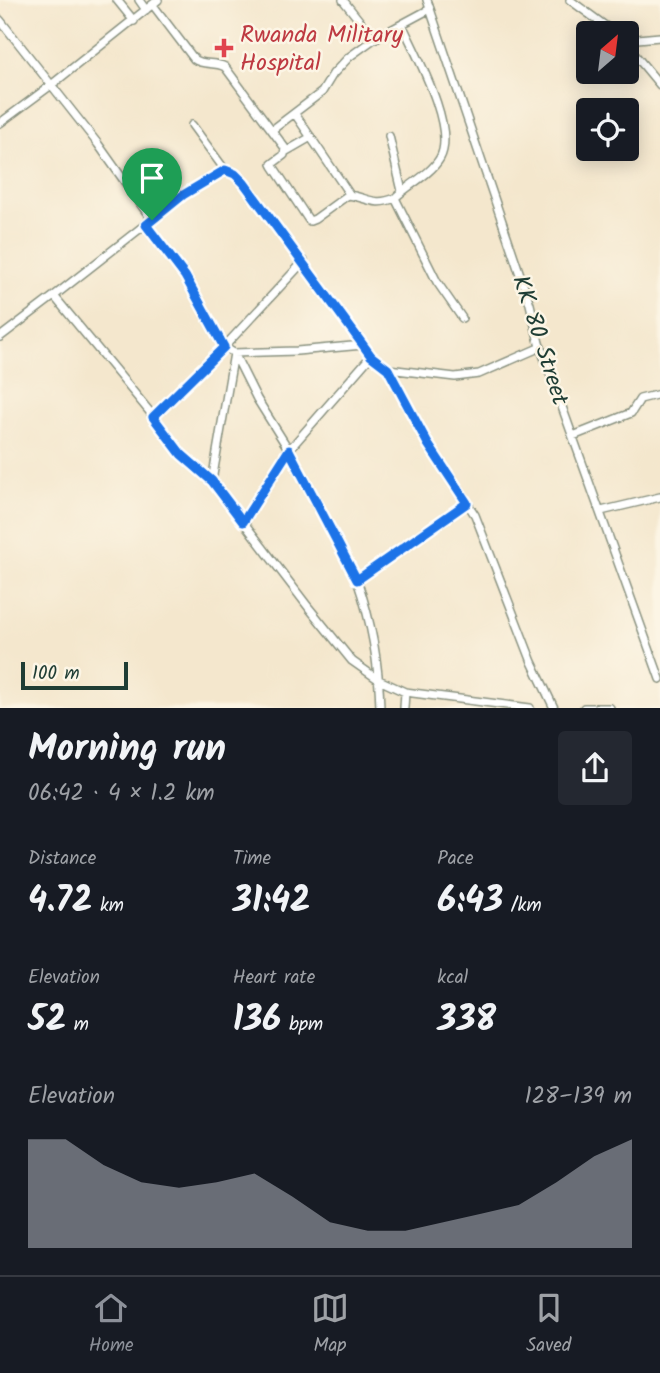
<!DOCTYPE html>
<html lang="en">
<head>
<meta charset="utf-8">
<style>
  body { margin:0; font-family:Kalam,sans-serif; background:#242831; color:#f1f3f6; height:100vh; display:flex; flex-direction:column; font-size:26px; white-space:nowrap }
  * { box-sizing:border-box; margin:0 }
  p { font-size:23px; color:#9ea1a6 }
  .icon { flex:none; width:38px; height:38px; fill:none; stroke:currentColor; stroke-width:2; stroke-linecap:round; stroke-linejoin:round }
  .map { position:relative; height:708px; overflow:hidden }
  .panel { display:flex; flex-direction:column; background:#171b24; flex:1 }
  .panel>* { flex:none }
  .needle { width:46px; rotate:28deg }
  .fabs { position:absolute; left:576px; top:21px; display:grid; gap:14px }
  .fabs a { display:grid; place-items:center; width:63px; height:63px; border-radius:7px; background:#171b24; box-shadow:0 4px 18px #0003; font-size:35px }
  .scale { position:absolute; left:21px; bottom:18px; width:107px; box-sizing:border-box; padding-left:7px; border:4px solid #1f3d34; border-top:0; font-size:19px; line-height:24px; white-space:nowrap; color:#1f3d34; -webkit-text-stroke:5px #fcf5e5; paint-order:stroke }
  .pin { position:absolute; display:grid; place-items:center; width:60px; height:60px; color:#fff; margin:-72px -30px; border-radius:50% 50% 50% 0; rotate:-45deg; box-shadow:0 0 7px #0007 }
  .pin .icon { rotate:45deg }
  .round { display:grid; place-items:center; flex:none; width:74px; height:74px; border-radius:7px; background:#242831 }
  .headline { display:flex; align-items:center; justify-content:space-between; height:119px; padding:0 28px }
  h1 { font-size:38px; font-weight:800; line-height:52px }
  .figures { display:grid; grid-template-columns:repeat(3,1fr); gap:10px; height:119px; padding:7px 28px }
  .figures div { display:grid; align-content:center }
  .figures b { font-size:35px; font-weight:800 }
  .figures small { font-size:19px; font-weight:400 }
  .figures p { font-size:19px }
  .chart { height:196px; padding:14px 28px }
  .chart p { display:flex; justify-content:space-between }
  .chart svg { width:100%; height:126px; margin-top:7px; fill:#8c9099; opacity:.7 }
  .tab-bar { display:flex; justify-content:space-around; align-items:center; height:98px; border-top:2px solid #363941; background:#171b24; font-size:19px; color:#9ea1a6 }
  .tab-bar a { display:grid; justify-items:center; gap:4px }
  .tab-bar .on { color:#8c9099 }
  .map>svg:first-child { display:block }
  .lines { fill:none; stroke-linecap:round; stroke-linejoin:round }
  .minor-casing { stroke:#8a9280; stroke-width:10 }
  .minor { stroke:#fff; stroke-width:7 }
  .route-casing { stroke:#fff; stroke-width:14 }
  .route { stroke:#1a73e8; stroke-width:9 }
  .health-dot { fill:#e0444e; stroke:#fcf5e5; stroke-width:2.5 }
  .labels { text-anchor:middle; stroke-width:5; stroke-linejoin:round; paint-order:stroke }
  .health-label { font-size:24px; fill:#be3a42; stroke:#fcf5e5; text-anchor:start }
  .street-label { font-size:24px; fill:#1f3d34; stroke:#fcf5e5 }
</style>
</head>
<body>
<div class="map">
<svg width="660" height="708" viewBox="0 0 660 708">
  <rect width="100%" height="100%" fill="#fcf5e5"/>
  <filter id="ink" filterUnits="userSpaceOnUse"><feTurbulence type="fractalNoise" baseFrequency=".0143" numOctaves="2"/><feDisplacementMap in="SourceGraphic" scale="14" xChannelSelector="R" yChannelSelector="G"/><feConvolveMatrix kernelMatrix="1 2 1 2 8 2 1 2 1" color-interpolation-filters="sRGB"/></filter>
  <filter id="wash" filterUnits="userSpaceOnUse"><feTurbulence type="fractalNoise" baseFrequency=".00686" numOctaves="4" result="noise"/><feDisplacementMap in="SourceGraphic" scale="28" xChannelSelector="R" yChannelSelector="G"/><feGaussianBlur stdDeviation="1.57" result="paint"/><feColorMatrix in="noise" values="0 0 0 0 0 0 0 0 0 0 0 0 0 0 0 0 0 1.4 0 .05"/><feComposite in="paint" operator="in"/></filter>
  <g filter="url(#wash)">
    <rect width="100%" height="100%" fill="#f4e7cd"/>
  </g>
  <g filter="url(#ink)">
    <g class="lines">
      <defs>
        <path id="minor" d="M117,0L134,21
          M139,0L146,10
          M343,0L374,39
          M427,0L530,304L539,343L660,679
          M570,0L615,33
          M153,5L194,59C203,66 215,61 225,67L285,148L284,155L272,164L273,166L308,219L310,221L315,219L348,195C367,197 374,207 395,198L437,282L462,318
          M0,20L98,144L152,220
          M626,40L660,37
          M626,44L660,85
          M295,114L350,195
          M0,123L50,86L158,0
          M192,125L225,170L235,174L244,183L371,356L388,369L455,377L479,374L541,347
          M272,130L322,92L333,74L349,57L374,39L430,9
          M389,136L402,191
          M285,152L311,137
          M225,170L183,195L54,296L154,417L181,454L212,481L309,608L352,661L379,680L405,692L530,708
          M395,198C408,185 431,174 440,158C457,128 415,53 402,24
          M146,225L185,276L224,347L234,353L257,399L289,450L357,580C371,620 379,666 380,708
          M0,337L54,296
          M388,369L428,444L475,515L532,662L554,708
          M154,417L224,347L304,261
          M573,436L631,413L640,399L660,394
          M212,481L234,353L297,351L363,345
          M601,511L660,497
          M243,522L289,450L371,356
          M357,580L467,503
          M404,708L405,692
          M584,708H610"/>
      </defs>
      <use href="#minor" class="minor-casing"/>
      <use href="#minor" class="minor"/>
    </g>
  </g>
  <g class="lines" filter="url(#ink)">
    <defs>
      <path id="route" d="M225,170L235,174L244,183L363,345L371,356L388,369L428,444L467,503L357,580L289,450L243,522L212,481L181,454L153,417L224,347L185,276L146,225L183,195Z"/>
    </defs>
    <use href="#route" class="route-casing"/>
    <use href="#route" class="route"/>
  </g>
  <path class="health-dot" d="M220.5 37.5h7v7h7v7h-7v7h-7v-7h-7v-7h7z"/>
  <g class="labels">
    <g class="health-label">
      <text x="240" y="42">Rwanda Military<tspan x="240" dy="28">Hospital</tspan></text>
    </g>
    <g class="street-label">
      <text transform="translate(541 340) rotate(72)" y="8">KK 80 Street</text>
    </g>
  </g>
</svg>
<div class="fabs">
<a><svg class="needle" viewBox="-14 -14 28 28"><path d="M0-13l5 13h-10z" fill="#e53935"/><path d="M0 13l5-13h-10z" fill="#9ea1a6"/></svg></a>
<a><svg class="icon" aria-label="locate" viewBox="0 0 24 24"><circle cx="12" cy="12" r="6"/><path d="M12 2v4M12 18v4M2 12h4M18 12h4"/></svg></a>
</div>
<div class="scale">100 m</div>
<div class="pin" style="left:152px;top:220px;background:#1e9e55"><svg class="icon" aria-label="arrive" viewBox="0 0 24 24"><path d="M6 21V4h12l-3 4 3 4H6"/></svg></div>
</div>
<section class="panel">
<div class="headline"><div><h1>Morning run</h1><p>06:42 · 4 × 1.2 km</p></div><a class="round"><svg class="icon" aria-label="share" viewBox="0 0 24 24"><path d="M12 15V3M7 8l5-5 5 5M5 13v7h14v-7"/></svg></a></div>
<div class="figures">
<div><p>Distance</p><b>4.72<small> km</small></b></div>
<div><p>Time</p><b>31:42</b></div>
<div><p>Pace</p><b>6:43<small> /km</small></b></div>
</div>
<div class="figures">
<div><p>Elevation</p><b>52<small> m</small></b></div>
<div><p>Heart rate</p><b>136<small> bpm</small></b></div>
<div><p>kcal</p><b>338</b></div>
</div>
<div class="chart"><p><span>Elevation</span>128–139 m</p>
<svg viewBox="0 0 160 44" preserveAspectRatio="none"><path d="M0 44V6L10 6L20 15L30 21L40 23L50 21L60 18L70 26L80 35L90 38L100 38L110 35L120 32L130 29L140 21L150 12L160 6V44z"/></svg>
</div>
</section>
<nav class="tab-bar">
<a class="on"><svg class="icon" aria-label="home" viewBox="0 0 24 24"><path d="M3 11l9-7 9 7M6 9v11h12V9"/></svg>Home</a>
<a><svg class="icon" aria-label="map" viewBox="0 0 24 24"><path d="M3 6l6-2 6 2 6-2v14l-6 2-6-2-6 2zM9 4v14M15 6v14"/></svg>Map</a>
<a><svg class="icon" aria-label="saved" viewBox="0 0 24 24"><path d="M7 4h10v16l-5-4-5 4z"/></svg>Saved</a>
</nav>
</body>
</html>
